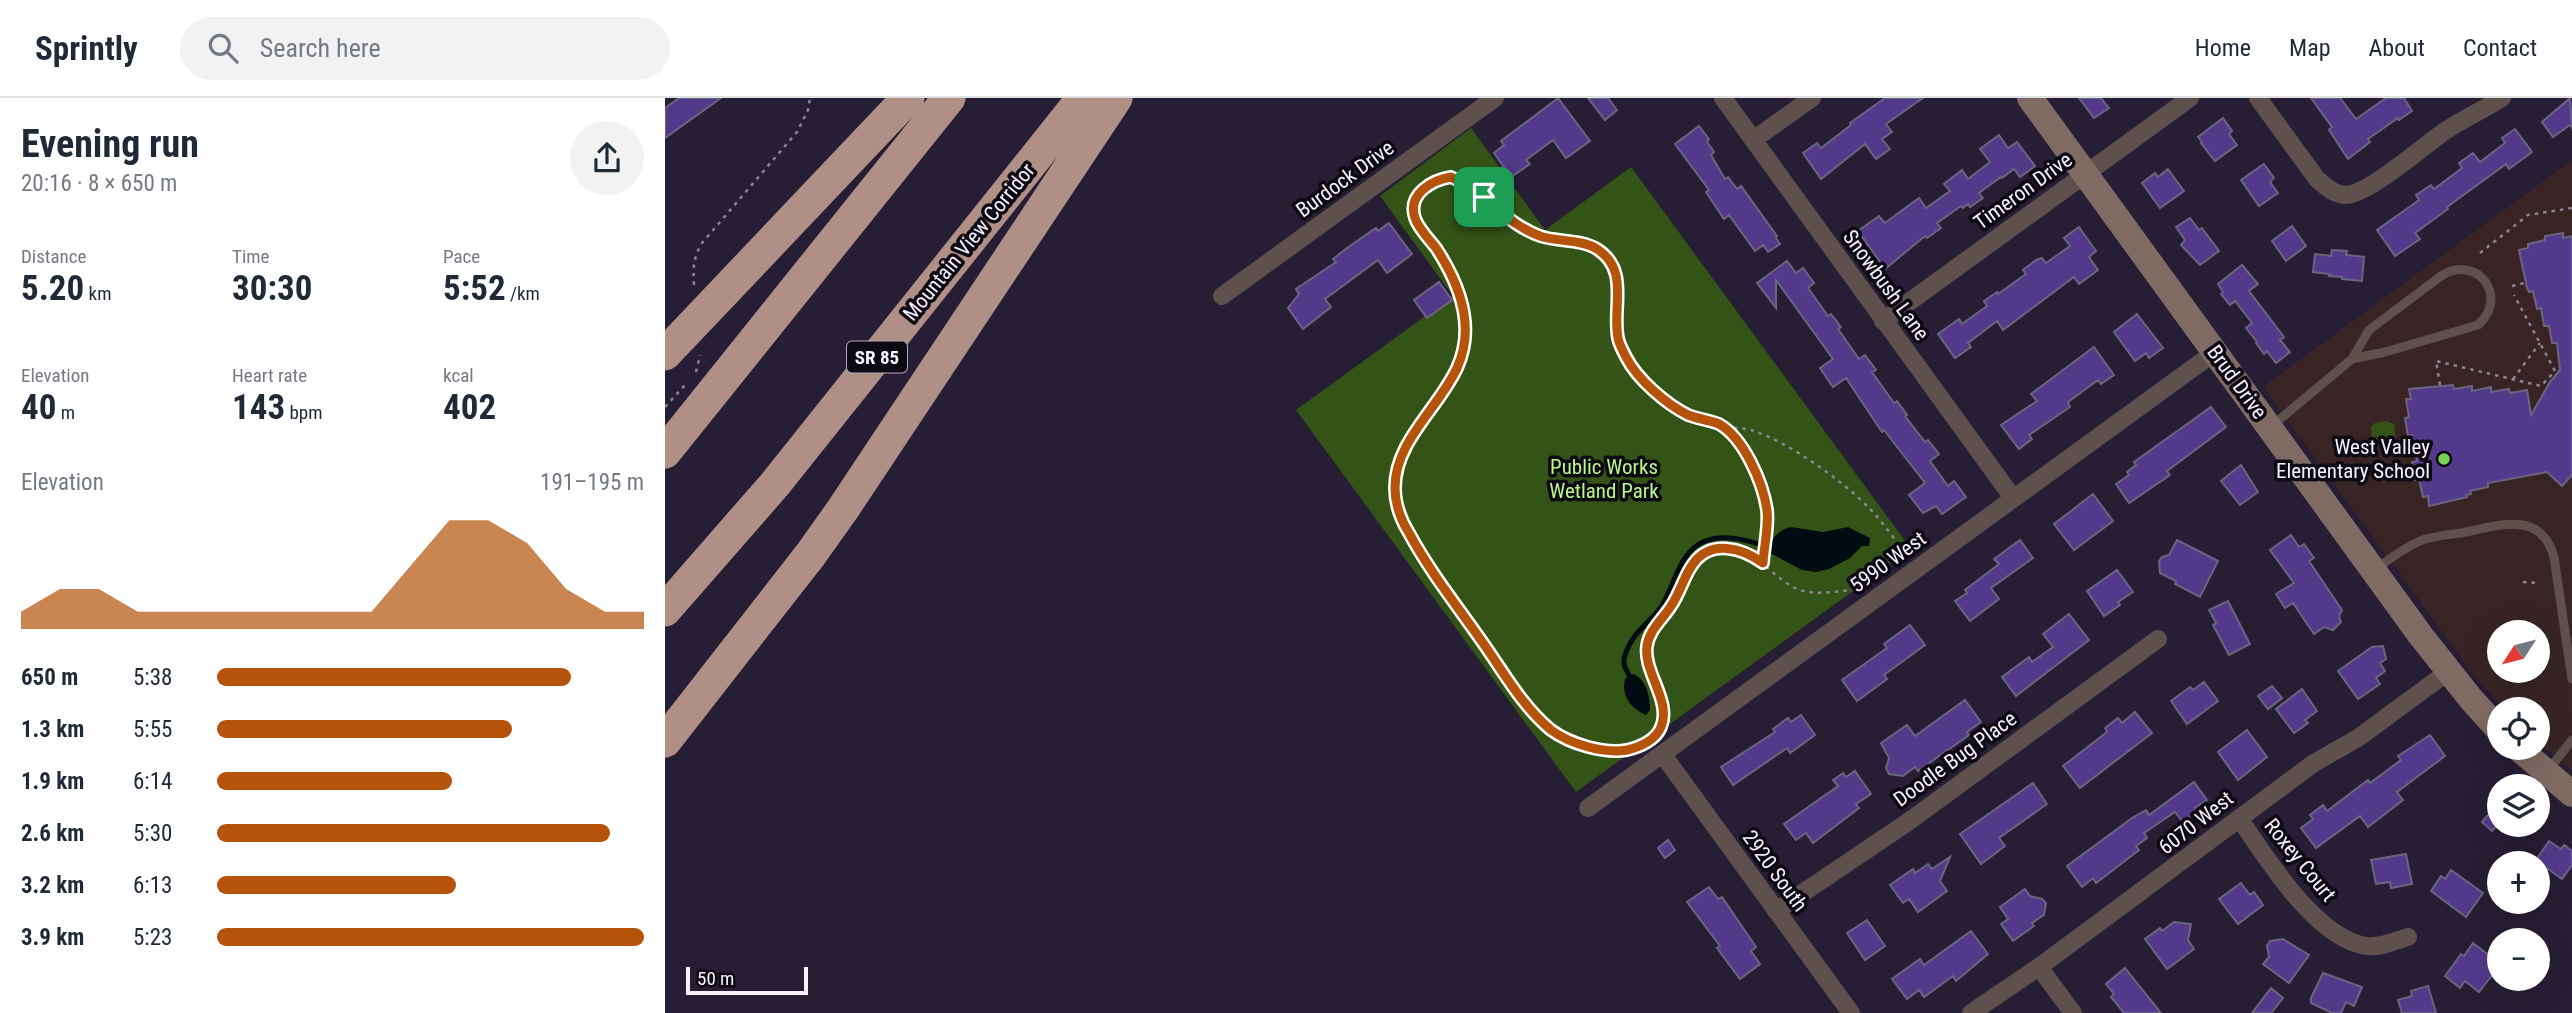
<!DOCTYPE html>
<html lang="en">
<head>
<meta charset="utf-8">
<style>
  body { margin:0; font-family:"Roboto Condensed",sans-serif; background:#f2f2f3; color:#1f2937; height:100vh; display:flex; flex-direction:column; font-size:26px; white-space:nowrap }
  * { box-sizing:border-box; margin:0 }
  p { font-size:23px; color:#747a83 }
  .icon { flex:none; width:38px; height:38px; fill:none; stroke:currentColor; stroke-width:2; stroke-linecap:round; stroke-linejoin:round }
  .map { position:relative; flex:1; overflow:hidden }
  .panel { display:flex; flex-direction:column; background:#fff; width:665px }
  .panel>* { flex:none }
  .needle { width:46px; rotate:234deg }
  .tools { position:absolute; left:1822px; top:522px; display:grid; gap:14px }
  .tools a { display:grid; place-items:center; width:63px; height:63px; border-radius:50%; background:#fff; box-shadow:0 7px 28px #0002; font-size:35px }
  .scale { position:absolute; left:21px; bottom:18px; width:122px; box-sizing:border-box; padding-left:7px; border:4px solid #f6f2fe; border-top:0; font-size:19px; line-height:24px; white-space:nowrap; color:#f6f2fe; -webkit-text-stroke:5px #0e0a14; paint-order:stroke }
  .pin { position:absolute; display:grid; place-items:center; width:60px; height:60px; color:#fff; margin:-30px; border-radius:14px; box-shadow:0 4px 10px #0006 }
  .round { display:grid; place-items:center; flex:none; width:74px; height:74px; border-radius:37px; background:#f2f2f3 }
  .overview { display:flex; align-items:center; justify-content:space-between; height:119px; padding:0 21px }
  h1 { font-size:38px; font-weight:700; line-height:52px }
  .metrics { display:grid; grid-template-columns:repeat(3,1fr); gap:10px; height:119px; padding:7px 21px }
  .metrics div { display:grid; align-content:center }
  .metrics b { font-size:35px; font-weight:700 }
  .metrics small { font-size:19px; font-weight:400 }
  .metrics p { font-size:19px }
  .chart { height:196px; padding:14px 21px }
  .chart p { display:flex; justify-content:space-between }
  .chart svg { width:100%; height:126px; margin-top:7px; fill:#b45309; opacity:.7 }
  ul { padding:0 21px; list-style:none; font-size:23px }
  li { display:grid; grid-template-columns:112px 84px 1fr; align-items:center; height:52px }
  li i { height:18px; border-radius:9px; background:#b45309 }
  header { display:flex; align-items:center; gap:42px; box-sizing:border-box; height:98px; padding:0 35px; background:#fff; border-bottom:2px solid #e0e1e3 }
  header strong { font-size:33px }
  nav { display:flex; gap:38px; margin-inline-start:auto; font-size:24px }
  .search { width:490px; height:63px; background:#f2f2f3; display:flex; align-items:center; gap:18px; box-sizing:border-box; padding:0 24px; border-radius:38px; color:#747a83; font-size:26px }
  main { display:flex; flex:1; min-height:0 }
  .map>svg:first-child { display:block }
  .education { fill:#382425; fill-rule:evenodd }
  .green { fill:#335416 }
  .water { fill:#010c12 }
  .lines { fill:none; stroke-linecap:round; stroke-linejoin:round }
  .stream { stroke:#010c12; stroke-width:5 }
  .building { fill:#53398a; stroke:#6a647f; stroke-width:2 }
  .path { stroke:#8a8495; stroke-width:2.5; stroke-dasharray:3.5 5; stroke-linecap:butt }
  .lane { stroke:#5e504d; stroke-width:9 }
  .street { stroke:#5e504d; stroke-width:18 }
  .secondary { stroke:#7f6a64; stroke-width:26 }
  .highway { stroke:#af8f86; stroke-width:33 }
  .route-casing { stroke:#fff; stroke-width:14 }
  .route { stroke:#b45309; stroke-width:9 }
  .poi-dot { fill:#7ad157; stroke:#0e0a14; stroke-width:2.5 }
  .labels { text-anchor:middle; stroke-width:7; stroke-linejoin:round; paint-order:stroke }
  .shield { fill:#0e0a14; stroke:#b0acb8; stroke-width:2 }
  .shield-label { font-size:19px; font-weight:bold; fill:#f6f2fe }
  .street-label { font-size:21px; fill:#f6f2fe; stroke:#0e0a14 }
  .poi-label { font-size:21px; fill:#f6f2fe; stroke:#0e0a14; text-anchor:end }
  .park-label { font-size:21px; fill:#b7f987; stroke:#0e0a14 }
</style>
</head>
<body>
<header>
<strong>Sprintly</strong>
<div class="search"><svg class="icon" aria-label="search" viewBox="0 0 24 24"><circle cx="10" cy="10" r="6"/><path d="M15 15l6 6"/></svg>Search here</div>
<nav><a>Home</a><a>Map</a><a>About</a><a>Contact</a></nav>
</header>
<main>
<section class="panel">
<div class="overview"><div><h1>Evening run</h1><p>20:16 · 8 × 650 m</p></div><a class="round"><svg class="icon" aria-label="share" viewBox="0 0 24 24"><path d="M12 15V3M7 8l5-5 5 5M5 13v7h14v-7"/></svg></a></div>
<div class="metrics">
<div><p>Distance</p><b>5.20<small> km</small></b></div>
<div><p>Time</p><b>30:30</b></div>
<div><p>Pace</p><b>5:52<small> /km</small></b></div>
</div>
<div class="metrics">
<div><p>Elevation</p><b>40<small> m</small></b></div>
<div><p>Heart rate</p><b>143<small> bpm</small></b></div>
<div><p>kcal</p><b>402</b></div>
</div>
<div class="chart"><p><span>Elevation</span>191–195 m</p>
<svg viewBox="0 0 160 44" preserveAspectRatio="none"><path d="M0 44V38L10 30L20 30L30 38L40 38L50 38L60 38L70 38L80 38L90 38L100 22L110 6L120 6L130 14L140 30L150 38L160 38V44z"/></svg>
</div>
<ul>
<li><b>650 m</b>5:38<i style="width:83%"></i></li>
<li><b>1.3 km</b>5:55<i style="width:69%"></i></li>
<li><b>1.9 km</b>6:14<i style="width:55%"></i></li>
<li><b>2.6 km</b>5:30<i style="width:92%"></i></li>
<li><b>3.2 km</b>6:13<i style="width:56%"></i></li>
<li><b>3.9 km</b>5:23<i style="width:100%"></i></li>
</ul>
</section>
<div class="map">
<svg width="1907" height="915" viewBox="0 0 1907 915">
  <rect width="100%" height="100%" fill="#261e34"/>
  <path class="education" d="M1907,62V672L1873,644L1872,611H1839L1811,580L1598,289ZM1834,534H1872V572H1834Z"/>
  <path class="green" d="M806,30L880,132L966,69L1246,451L911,694L631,312L788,198L715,98Z
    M1722,323L1729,326L1731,343L1727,347L1710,349L1707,345L1706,328L1710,325Z"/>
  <path class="water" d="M1126,429L1158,434L1183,429L1205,440L1204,448H1197L1185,460L1164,471L1151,474L1137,472L1103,454C1106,441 1113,432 1126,429Z
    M969,576C982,583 985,599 985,612L981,617C966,610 956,599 960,581L964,577Z"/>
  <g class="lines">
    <path class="stream" d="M964,577C960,570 957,565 960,557C968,533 983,527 996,509C1010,488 1013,454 1040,443C1062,435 1084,443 1104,449"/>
  </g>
  <path class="building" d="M14,0H56L0,40V10Z
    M893,0L925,43L901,60L888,42L861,62L865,66L846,79L829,55L839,47L836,43Z
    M923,0H943L952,12L940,22Z
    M1220,0H1258L1221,26L1227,34L1217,41L1225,51L1211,61L1200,46L1156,81L1138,55L1152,45L1156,50L1186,27L1185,25Z
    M1414,0H1436L1444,10L1429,20Z
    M1646,0H1675L1691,21L1721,0H1739L1747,13L1734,22L1733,20L1703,41L1705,44L1683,61L1664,32L1667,29Z
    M1905,0L1907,30L1905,27L1888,39L1877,24Z
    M1558,20L1567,33L1564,36L1572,47L1550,63L1536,45L1537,44L1533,39Z
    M1034,28L1044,41L1042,44L1049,54L1046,57L1060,81L1063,79L1072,91L1076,88L1112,138L1111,140L1115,146L1103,154L1098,147L1090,153L1064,117L1059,121L1041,94L1044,92L1010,46Z
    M1850,31L1867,54L1844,71L1841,66L1782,109L1783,111L1750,135L1755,141L1730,158L1712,132L1754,102L1751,97L1766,87L1769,91L1797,70L1794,65L1808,55L1815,64L1840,45L1837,40Z
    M1334,37L1343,50L1352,44L1370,68L1355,79L1349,71L1337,80L1336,79L1314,95L1318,100L1305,109L1303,106L1298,110L1296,108L1272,125L1276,130L1262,140L1260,138L1220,171L1193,133L1214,118L1220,125L1254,100L1261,110L1285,93L1279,86L1297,72L1303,81L1325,64L1315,51Z
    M1599,66L1609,80L1605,84L1613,95L1594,108L1576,82Z
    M1503,71L1519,93L1495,110L1477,85L1490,75L1493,79Z
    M1525,120L1534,132L1537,130L1554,153L1535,167L1516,147L1520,142L1511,129Z
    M724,125L747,156L722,175L713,162L660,201L666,209L638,231L623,210L634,196L631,191L671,164L668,161L682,150L711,130L713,133Z
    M1627,128L1641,148L1621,163L1607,143Z
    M1414,129L1431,153L1424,159L1433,172L1414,186L1409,179L1338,232L1332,223L1303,245L1306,249L1290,260L1273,236L1294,221L1297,226L1322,208L1319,203L1332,194L1333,196L1361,176L1358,172L1371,162L1377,160L1381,165L1405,148L1399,140Z
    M1898,135V140L1907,138V377L1897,388L1882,374L1823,385V389L1805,393L1806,396L1801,397L1802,399L1764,408L1763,398L1758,399L1754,381L1750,382L1747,364L1752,363L1747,337L1743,338L1740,320L1744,319L1741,301H1746L1744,291L1788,287L1789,291L1807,288V293L1826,289V294L1844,291L1845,295L1862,292L1866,317L1885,284L1895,272L1892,245H1887L1884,228H1879L1876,210L1872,211L1868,193L1864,194L1862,190L1854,152L1863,150V146L1880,142V138Z
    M1667,152L1682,153L1681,157L1699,159L1697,183L1677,181V179L1664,178L1665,176L1648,174L1650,156L1666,158Z
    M1122,163L1131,175L1138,170L1149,185L1143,190L1163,218L1166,216L1176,229L1173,231L1194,261L1200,257L1211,272L1207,274L1229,305L1232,303L1242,317L1240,318L1260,344L1263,342L1274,356L1265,363L1283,388L1289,383L1301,399L1277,416L1271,408L1258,415L1244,397L1260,385L1219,332L1217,334L1181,280L1168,289L1155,270L1168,261L1111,182V210L1092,185Z
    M1577,167L1593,186L1584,193L1619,239L1615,242L1625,254L1611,265L1602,253L1599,256L1591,245L1592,244L1581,230L1587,225L1570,203L1565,207L1556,196L1558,194L1553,186Z
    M774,184L787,202L762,220L749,202Z
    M1472,216L1498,250L1484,260L1481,255L1470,263L1449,234Z
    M1429,249L1449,277L1436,286L1433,282L1403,304L1405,309L1364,337L1367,341L1354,351L1336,327L1372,303L1366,296Z
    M1546,309L1561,329L1502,373L1505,377L1464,405L1451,386L1464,377L1462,374L1471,367L1469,364Z
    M1576,367L1593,394L1575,407L1556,383Z
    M1428,396L1448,423L1409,452L1389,426Z
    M1626,437L1634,449L1639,446L1649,460L1644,463L1677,512L1674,518L1676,524L1668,532L1659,529L1649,536L1628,505L1620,510L1611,496L1629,485L1605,452Z
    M1355,442L1368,460L1326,490L1334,501L1305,523L1290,503L1302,495L1300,492L1334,466L1329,461Z
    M1512,442L1553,463L1535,499L1510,486L1511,483L1495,475L1494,463L1497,459L1504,457Z
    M1452,472L1468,494L1453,504L1455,507L1439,518L1422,493Z
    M1563,503L1585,546L1564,557L1548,527L1551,525L1544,512Z
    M1404,516L1424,542L1351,598L1337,579L1364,559L1367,564L1388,549L1378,536Z
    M1245,527L1260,547L1219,577L1222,581L1192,603L1177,582L1222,550L1219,546Z
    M1718,548L1721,561L1715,565L1720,573L1711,580L1715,586L1693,601L1673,573L1707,549Z
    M1539,584L1553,603L1522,626L1506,603L1525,589L1528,592Z
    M1607,588L1617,600L1603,611L1593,598Z
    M1637,591L1652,613L1640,622L1643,625L1629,635L1611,611Z
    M1300,602L1316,624L1302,634L1304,637L1253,673L1250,669L1238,678L1224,676L1221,670L1224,660L1216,645L1242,627L1250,638Z
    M1470,614L1487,635L1415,690L1398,668L1442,634L1440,630L1453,620L1457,625Z
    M1136,617L1150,637L1125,655L1122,650L1068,687L1056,669L1110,634L1108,631L1123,620L1126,624Z
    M1582,632L1602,659L1573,682L1553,654Z
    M1765,637L1780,658L1732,694L1738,702L1703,729L1695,718L1651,750L1636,730L1648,721L1645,717L1658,707L1662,713L1703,682L1705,685L1736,662L1733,658Z
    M1190,673L1206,696L1191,706L1194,710L1148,745L1141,735L1131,742L1119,726L1173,688L1168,682L1178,675L1181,679Z
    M1529,684L1542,702L1530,710L1533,713L1518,724L1510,714L1479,735L1482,740L1471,748L1474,752L1431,785L1428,780L1417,789L1402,768L1467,720L1481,712L1484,717Z
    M1368,685L1382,706L1334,740L1340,748L1316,766L1295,736Z
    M1834,704V725L1827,733L1817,724Z
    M1003,742L1010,752L1000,760L993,750Z
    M1884,743L1896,751L1899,747L1907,753V767L1897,781L1871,762Z
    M1741,756L1747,786L1726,790L1725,784L1711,786L1706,762Z
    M1285,759L1275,783L1282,793L1253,814L1244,801L1238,805L1225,787L1248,771L1250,775L1263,766L1267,771Z
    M1786,772L1818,795L1801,819L1766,793L1776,778L1780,781Z
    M1576,785L1585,797L1589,794L1598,807L1573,826L1554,801Z
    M1044,789L1053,801L1057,799L1091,849L1086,853L1095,866L1075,881L1052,850L1055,848L1022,804Z
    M1360,791L1365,798L1377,801L1381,805L1379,817L1367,825L1369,828L1348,843L1336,826L1343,821L1335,809Z
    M1202,822L1220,848L1200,862L1182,835Z
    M1509,824L1526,826L1523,842L1529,851L1502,871L1480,841L1495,830L1497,833Z
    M1306,833L1323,856L1291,883L1288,878L1259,899L1254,892L1242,901L1227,881L1255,861L1259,867Z
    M1618,841L1644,857L1624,885L1598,866L1604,859L1602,848L1605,843Z
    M1808,845L1834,865V868L1814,894L1800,883L1795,890L1780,878L1796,856L1799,858Z
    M1460,870L1496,915H1459L1446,899L1449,896L1441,886Z
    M1658,875L1697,889L1689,908L1681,904L1676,915H1667L1646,905V900Z
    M1763,888L1771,915H1737L1733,902L1747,898L1746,893Z
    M1606,890L1618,900L1606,915H1587Z"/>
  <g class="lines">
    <path class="path" d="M1815,155L1863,117L1907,110
      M29,187C28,170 28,160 37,145L132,34L143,12L145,0
      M1847,188L1860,185
      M31,274L35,257
      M1848,281L1875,245
      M1775,287L1771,263L1876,288L1890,273L1849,197
      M0,309L20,287
      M1057,329C1081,353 1101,380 1103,415C1103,432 1099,449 1098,465
      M1858,484L1872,485
      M991,638C1012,603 976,578 982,547C984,535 992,529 999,520C1012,503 1017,480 1030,464C1033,461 1038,456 1042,454C1047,450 1056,450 1063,450C1094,451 1107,482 1135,492C1153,498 1175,492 1194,492
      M985,642C955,658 914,653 886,632C855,608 835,569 813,538C789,504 762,470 742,433C736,420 731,406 730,393C728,350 763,323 783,289C797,266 801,241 799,215C796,187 779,161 763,139C759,134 753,128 751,122C749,118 749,112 749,108C751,99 757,90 764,86C798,63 841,123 871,136C895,147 925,140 942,161C963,186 946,215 954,243C959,261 972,275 986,288C1007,308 1030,321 1058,328C1068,330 1077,330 1086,332C1122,343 1177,382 1203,409C1218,424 1230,442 1243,459"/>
    <path class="lane" d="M1608,327L1687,261L1704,232L1776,178C1812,155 1845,199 1813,227L1720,254L1687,261
      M1711,471C1724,461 1738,451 1753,444C1765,438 1782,437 1796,435C1832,428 1876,411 1889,459L1907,581
      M1884,671L1907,642"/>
    <path class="street" d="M1058,0L1348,400
      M1593,0L1652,81C1660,88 1668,96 1680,97C1703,97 1758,48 1780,33C1798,21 1818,12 1837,0
      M1088,42L1147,0
      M557,198L830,0
      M1218,223L1525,0
      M998,657L1186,915
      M923,710L1550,254
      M1574,720C1601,759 1650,840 1701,848C1715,850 1730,843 1743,839
      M1111,813L1243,724L1493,541
      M1374,869L1408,915
      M1306,915L1374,869L1649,665L1693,640L1784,573"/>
    <path class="secondary" d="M1365,0L1756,538L1806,601L1834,632
      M1852,649L1907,696"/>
    <path class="highway" d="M0,256L243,0
      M0,354L284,0
      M0,512L110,386L418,0
      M0,643L146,456L178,411L451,0"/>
  </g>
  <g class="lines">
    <defs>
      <path id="route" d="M786,79C818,94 843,127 875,138C892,144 916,141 932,151C965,172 947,209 953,240C954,246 958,253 961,259C972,281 1001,306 1023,317C1033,321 1044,322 1054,326C1079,340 1098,385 1102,412C1104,429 1099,448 1098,465C1077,450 1046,441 1028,466C1019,478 1015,495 1006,508C998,521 984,532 982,548C978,574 1007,603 996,629C991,642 975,649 962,652C939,656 905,646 886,632C858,609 839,575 818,545C793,509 765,474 744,435C736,422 730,406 730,390C730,343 773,311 792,270C811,229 794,185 771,150C764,141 753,130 750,120C742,96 767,82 786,79Z"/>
    </defs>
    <use href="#route" class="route-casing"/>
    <use href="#route" class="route"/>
  </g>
  <circle class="poi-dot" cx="1779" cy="361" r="7"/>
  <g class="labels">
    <rect class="shield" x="182" y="243.5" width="60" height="31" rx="5"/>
    <g class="shield-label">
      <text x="212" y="266">SR 85</text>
    </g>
    <g class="street-label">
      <text transform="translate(680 81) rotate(-36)" y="7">Burdock Drive</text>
      <text transform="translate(1358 93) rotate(-36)" y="7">Timeron Drive</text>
      <text transform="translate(304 144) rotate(-51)" y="7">Mountain View Corridor</text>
      <text transform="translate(1221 187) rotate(54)" y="7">Snowbush Lane</text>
      <text transform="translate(1572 284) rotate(54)" y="7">Brud Drive</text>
      <text transform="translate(1223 464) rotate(-36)" y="7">5990 West</text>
      <text transform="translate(1290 661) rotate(-36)" y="7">Doodle Bug Place</text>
      <text transform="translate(1531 725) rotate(-38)" y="7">6070 West</text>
      <text transform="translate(1635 762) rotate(51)" y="7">Roxey Court</text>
      <text transform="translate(1110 773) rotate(54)" y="7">2920 South</text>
    </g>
    <g class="poi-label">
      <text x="1765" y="356">West Valley<tspan x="1765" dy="24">Elementary School</tspan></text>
    </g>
    <g class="park-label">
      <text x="939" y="376">Public Works<tspan x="939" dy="24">Wetland Park</tspan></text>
    </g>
  </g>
</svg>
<div class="tools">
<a><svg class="needle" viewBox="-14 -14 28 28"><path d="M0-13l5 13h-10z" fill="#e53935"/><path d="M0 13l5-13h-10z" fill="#747a83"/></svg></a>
<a><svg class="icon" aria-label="locate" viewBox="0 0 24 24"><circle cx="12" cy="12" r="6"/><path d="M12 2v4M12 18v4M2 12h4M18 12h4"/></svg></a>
<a><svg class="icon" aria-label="layers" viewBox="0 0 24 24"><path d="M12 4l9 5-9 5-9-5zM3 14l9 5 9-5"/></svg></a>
<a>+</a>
<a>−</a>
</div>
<div class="scale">50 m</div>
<div class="pin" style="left:819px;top:99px;background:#1e9e55"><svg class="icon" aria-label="arrive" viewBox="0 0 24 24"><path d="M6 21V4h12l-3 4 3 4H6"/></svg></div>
</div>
</main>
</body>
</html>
